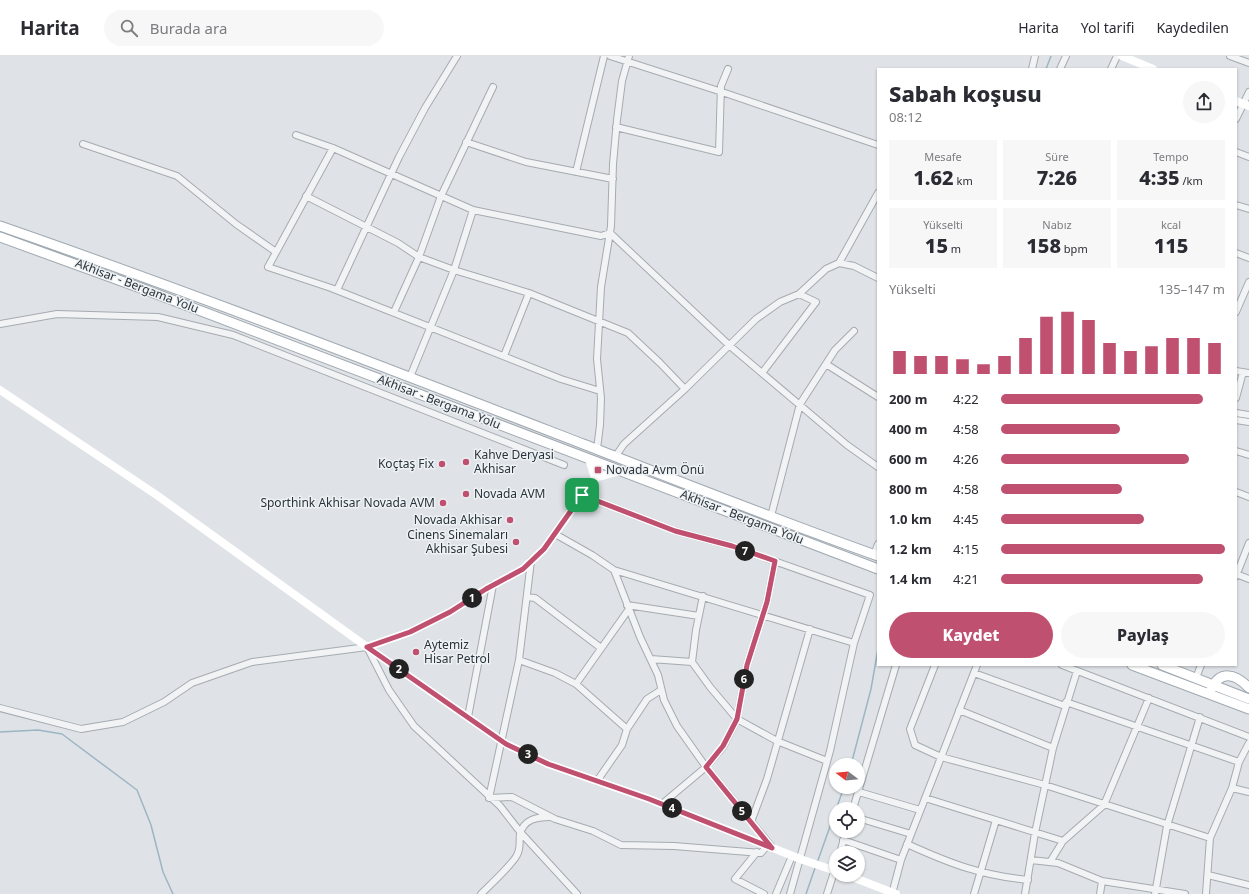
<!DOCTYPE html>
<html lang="tr">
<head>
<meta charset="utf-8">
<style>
  body { margin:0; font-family:"Noto Sans",sans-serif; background:#f7f7f7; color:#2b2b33; height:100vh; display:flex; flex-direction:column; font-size:15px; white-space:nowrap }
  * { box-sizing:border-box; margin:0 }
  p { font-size:13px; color:#7c7c81 }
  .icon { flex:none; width:22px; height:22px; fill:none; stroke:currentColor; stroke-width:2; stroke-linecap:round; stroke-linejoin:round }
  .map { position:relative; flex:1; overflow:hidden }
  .panel { position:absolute; left:877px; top:12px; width:360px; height:598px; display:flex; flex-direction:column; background:#fff; border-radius:0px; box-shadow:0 1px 3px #0004 }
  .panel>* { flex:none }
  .needle { width:26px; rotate:286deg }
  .fabs { position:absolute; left:829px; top:702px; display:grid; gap:8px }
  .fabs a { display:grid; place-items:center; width:36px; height:36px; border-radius:50%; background:#fff; box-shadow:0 1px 3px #0004; font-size:20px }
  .pin { position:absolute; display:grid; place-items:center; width:34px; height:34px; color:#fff; margin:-17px; border-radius:8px; box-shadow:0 2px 6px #0006 }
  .km { position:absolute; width:20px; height:20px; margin:-10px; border-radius:50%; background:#222; color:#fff; font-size:11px; line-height:20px; text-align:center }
  .round { display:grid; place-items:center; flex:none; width:42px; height:42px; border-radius:21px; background:#f7f7f7 }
  .headline { display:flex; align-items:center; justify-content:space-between; height:68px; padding:0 12px }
  h1 { font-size:22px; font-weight:800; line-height:30px }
  .figures { display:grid; grid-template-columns:repeat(3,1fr); gap:6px; height:68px; padding:4px 12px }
  .figures div { display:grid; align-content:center; border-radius:0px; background:#f7f7f7; text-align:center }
  .figures b { font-size:20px; font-weight:800 }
  .figures small { font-size:11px; font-weight:400 }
  .figures p { font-size:11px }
  .chart { height:112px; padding:8px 12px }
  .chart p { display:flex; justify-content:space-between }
  .chart svg { width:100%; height:72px; margin-top:4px; stroke:#bf5070; stroke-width:6 }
  .primary-button { display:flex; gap:8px; margin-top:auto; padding:8px 12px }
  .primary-button a { flex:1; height:46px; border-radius:24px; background:#bf5070; color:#fff; font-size:16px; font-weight:800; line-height:46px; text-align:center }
  .primary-button a+a { background:#f7f7f7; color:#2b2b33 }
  ul { padding:0 12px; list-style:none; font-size:13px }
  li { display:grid; grid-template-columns:64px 48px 1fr; align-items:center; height:30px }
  li i { height:10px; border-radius:5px; background:#bf5070 }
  header { display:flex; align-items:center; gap:24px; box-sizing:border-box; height:56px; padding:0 20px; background:#fff; border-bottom:1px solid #e1e1e2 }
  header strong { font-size:19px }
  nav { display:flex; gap:22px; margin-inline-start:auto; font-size:14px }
  .search { width:280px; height:36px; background:#f7f7f7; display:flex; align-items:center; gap:10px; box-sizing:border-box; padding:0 14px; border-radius:22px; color:#7c7c81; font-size:15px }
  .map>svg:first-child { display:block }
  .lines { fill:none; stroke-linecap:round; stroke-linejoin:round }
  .stream { stroke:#9db5c3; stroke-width:1.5 }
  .street-casing { stroke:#a5abb0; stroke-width:8 }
  .primary-casing { stroke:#a0a9b1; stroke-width:11 }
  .street { stroke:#f1f3f5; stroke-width:6 }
  .secondary { stroke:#fff; stroke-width:8 }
  .primary { stroke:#fff; stroke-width:9 }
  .route-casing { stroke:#fff; stroke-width:8 }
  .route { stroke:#bf5070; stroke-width:5 }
  .poi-dot { fill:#bf5070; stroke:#eef2f4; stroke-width:1.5 }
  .labels { text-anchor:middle; stroke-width:3; stroke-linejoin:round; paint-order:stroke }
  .street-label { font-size:12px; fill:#2a333c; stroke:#eef2f4 }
  .poi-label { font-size:12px; fill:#2a333c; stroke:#eef2f4; text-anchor:start }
</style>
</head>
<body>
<header>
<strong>Harita</strong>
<div class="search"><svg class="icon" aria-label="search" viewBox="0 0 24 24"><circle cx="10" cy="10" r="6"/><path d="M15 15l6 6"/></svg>Burada ara</div>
<nav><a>Harita</a><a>Yol tarifi</a><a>Kaydedilen</a></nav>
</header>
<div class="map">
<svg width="1249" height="838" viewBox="0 0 1249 838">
  <rect width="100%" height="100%" fill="#dfe3e7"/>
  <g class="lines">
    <path class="stream" d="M1046,13L1051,0
      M0,676L38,674L62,678L137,734L151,769L163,816L173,838
      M851,709L871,633L878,593
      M817,807L844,731
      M806,838L815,812"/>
    <defs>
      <path id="street" d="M610,0L722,36L878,89
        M1230,0L1249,7
        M1032,13L1035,0
        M1060,13L1066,0
        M1111,13L1117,0
        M1236,63L1249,36
        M616,71L719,96L721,30L728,13
        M296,79L333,92L473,154L601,180L610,177L730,290L847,389L878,411
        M466,86L526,106L613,123
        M83,88L177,120L236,168L276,196
        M333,92L268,211L331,232L561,323L600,335
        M1236,96L1249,101
        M576,116L604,0
        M306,140L398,187L419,201L454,214L529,237L628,277L660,307L685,333
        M1236,149L1249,153
        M1236,197L1249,202
        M839,207L878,137
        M337,234L399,101L425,52L457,0
        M394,256L419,201L441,140L493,31
        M1236,256L1249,226
        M0,268L57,258L158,261L233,279L564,409
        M504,300L529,237
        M826,308L878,341
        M1236,315L1249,317
        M762,317L816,246L799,238
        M410,321L454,214L473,154
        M1236,342L1243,316
        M1236,357L1249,359
        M1236,364L1249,366
        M597,393L600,369L601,342L597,303L601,231L611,170L613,108L617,64L622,25L629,0
        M1236,395L1249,399
        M615,401L624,388L685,333L756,263L780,246L799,238L826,213L839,207L854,210L878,222
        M1236,436L1249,441
        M582,439L675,475L732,490L870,539L854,587L830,695L790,838
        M771,460L800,348L835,294L854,275
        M555,478L592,499L614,514L640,581L658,619L664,644L677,670L706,711L772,791
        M874,499L878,488
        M531,505L519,604L489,742L512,741L555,763L593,775L621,789L674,790L761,797L767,790
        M614,514L854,587
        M1236,518L1249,523
        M1236,520L1249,487
        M703,540L696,574L692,606L710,631L737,663L777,685L827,705
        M527,541L535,542L601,592
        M627,549L699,560
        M651,603L692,606
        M519,604L555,617L576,628L627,673L622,689L597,725
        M935,609L910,673L915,689L941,701L1045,729L1210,782
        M1062,609L1249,681
        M974,617L1065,650
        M1196,622L1201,609
        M576,628L629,553
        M1066,646L1239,706
        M0,652L81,673L123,666L164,646L192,627L252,606L367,591L389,634L414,670L500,750L521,777L577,838
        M959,654L1053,692
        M468,661L493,529
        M627,673L647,643L661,634
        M1232,732L1249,736
        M859,736L920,754
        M925,742L1063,785
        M662,748L706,711L723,691L737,663L747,609L767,546L775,505
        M853,753L896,609
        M858,762L911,778
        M751,766L767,723L810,573
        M843,784L901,804
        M907,788C951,808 980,819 1028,824
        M757,796L735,823L764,838
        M840,797L846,775
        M1031,804L1058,807L1102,825L1185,838
        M1050,806L1063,785L1104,749L1149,642
        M1208,819L1249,829
        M481,838C490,829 512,809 517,799C521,792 519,785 520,778C524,763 537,761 550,761
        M776,838L792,800
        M827,838L836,810
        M892,838L901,804L977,609
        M974,838L996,764
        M1025,838L1035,777L1053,692L1077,615
        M1100,838L1102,825
        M1155,838L1167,770L1200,661
        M1206,838L1210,782L1232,732L1239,706L1249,687"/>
      <path id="primary" d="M0,170C196,238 389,313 583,388C681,426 779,465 878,500
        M0,181L146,234L878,513
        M1132,609L1249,653
        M1162,609L1249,643
        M1211,634C1220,613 1236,618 1249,632"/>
    </defs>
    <use href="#street" class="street-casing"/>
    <use href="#primary" class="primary-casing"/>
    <use href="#street" class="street"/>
    <path class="secondary" d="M1122,0L1153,13
      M1236,45L1249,50
      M0,334L158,440L367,591L506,688L548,708L649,743L803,804L836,815
      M589,403L595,422
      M367,591L410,576L450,556L486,533L523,513L544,493L595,422L620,415
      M847,819L896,838"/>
    <use href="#primary" class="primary"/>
  </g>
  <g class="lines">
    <defs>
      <path id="route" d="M582,439L675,475L732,490L775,505L767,546L747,609L737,663L723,690L706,711L772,792L649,743L548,708L506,688L367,591L410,576L450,556L486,533L523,513L544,493Z"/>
    </defs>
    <use href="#route" class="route-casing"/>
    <use href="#route" class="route"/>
  </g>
  <g class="poi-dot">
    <circle cx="466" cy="406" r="4"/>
    <circle cx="442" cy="408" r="4"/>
    <rect x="594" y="410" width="8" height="8" rx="2"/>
    <circle cx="466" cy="438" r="4"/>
    <circle cx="443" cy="447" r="4"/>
    <circle cx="510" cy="464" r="4"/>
    <circle cx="516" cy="486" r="4"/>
    <circle cx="416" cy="596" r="4"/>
  </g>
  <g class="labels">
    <g class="street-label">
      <text transform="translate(137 230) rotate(21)" y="4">Akhisar - Bergama Yolu</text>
      <text transform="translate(439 346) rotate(21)" y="4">Akhisar - Bergama Yolu</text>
      <text transform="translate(742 461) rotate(21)" y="4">Akhisar - Bergama Yolu</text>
    </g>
    <g class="poi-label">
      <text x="474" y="403">Kahve Deryasi<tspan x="474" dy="14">Akhisar</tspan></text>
      <text x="434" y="412" text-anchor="end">Koçtaş Fix</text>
      <text x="606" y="418">Novada Avm Önü</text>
      <text x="474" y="442">Novada AVM</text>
      <text x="435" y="451" text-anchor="end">Sporthink Akhisar Novada AVM</text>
      <text x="502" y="468" text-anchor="end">Novada Akhisar</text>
      <text x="508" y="483" text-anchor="end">Cinens Sinemaları<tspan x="508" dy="14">Akhisar Şubesi</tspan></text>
      <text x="424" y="593">Aytemiz<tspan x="424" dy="14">Hisar Petrol</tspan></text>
    </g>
  </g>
</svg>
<div class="fabs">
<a><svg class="needle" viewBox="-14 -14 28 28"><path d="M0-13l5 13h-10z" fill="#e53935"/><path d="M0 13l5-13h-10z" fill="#7c7c81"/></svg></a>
<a><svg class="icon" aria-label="locate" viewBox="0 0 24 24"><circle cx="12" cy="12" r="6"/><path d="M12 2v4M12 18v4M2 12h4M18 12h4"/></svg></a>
<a><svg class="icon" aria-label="layers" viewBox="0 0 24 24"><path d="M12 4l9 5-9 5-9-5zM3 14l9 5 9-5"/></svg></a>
</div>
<div class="pin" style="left:582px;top:439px;background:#1e9e55"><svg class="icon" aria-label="arrive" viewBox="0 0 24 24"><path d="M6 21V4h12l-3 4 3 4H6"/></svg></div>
<b class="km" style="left:472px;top:542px">1</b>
<b class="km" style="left:399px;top:613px">2</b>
<b class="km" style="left:528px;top:698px">3</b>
<b class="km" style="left:672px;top:752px">4</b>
<b class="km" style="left:742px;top:755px">5</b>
<b class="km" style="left:744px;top:623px">6</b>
<b class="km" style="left:745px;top:495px">7</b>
<section class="panel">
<div class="headline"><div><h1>Sabah koşusu</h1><p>08:12</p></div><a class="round"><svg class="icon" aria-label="share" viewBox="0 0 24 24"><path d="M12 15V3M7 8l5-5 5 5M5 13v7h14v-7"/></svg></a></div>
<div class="figures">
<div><p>Mesafe</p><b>1.62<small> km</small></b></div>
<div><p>Süre</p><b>7:26</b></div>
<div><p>Tempo</p><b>4:35<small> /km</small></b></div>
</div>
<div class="figures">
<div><p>Yükselti</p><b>15<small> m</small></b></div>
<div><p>Nabız</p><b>158<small> bpm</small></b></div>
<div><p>kcal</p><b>115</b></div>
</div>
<div class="chart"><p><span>Yükselti</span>135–147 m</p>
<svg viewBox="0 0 160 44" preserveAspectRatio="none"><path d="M5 44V30M15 44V33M25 44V33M35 44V35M45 44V38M55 44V33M65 44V22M75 44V9M85 44V6M95 44V11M105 44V25M115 44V30M125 44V27M135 44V22M145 44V22M155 44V25"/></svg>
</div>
<ul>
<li><b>200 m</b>4:22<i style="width:90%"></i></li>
<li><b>400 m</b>4:58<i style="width:53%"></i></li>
<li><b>600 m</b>4:26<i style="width:84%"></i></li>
<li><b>800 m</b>4:58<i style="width:54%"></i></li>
<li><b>1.0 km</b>4:45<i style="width:64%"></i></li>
<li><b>1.2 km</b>4:15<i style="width:100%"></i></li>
<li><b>1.4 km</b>4:21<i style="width:90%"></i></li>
</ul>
<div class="primary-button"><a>Kaydet</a><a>Paylaş</a></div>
</section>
</div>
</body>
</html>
